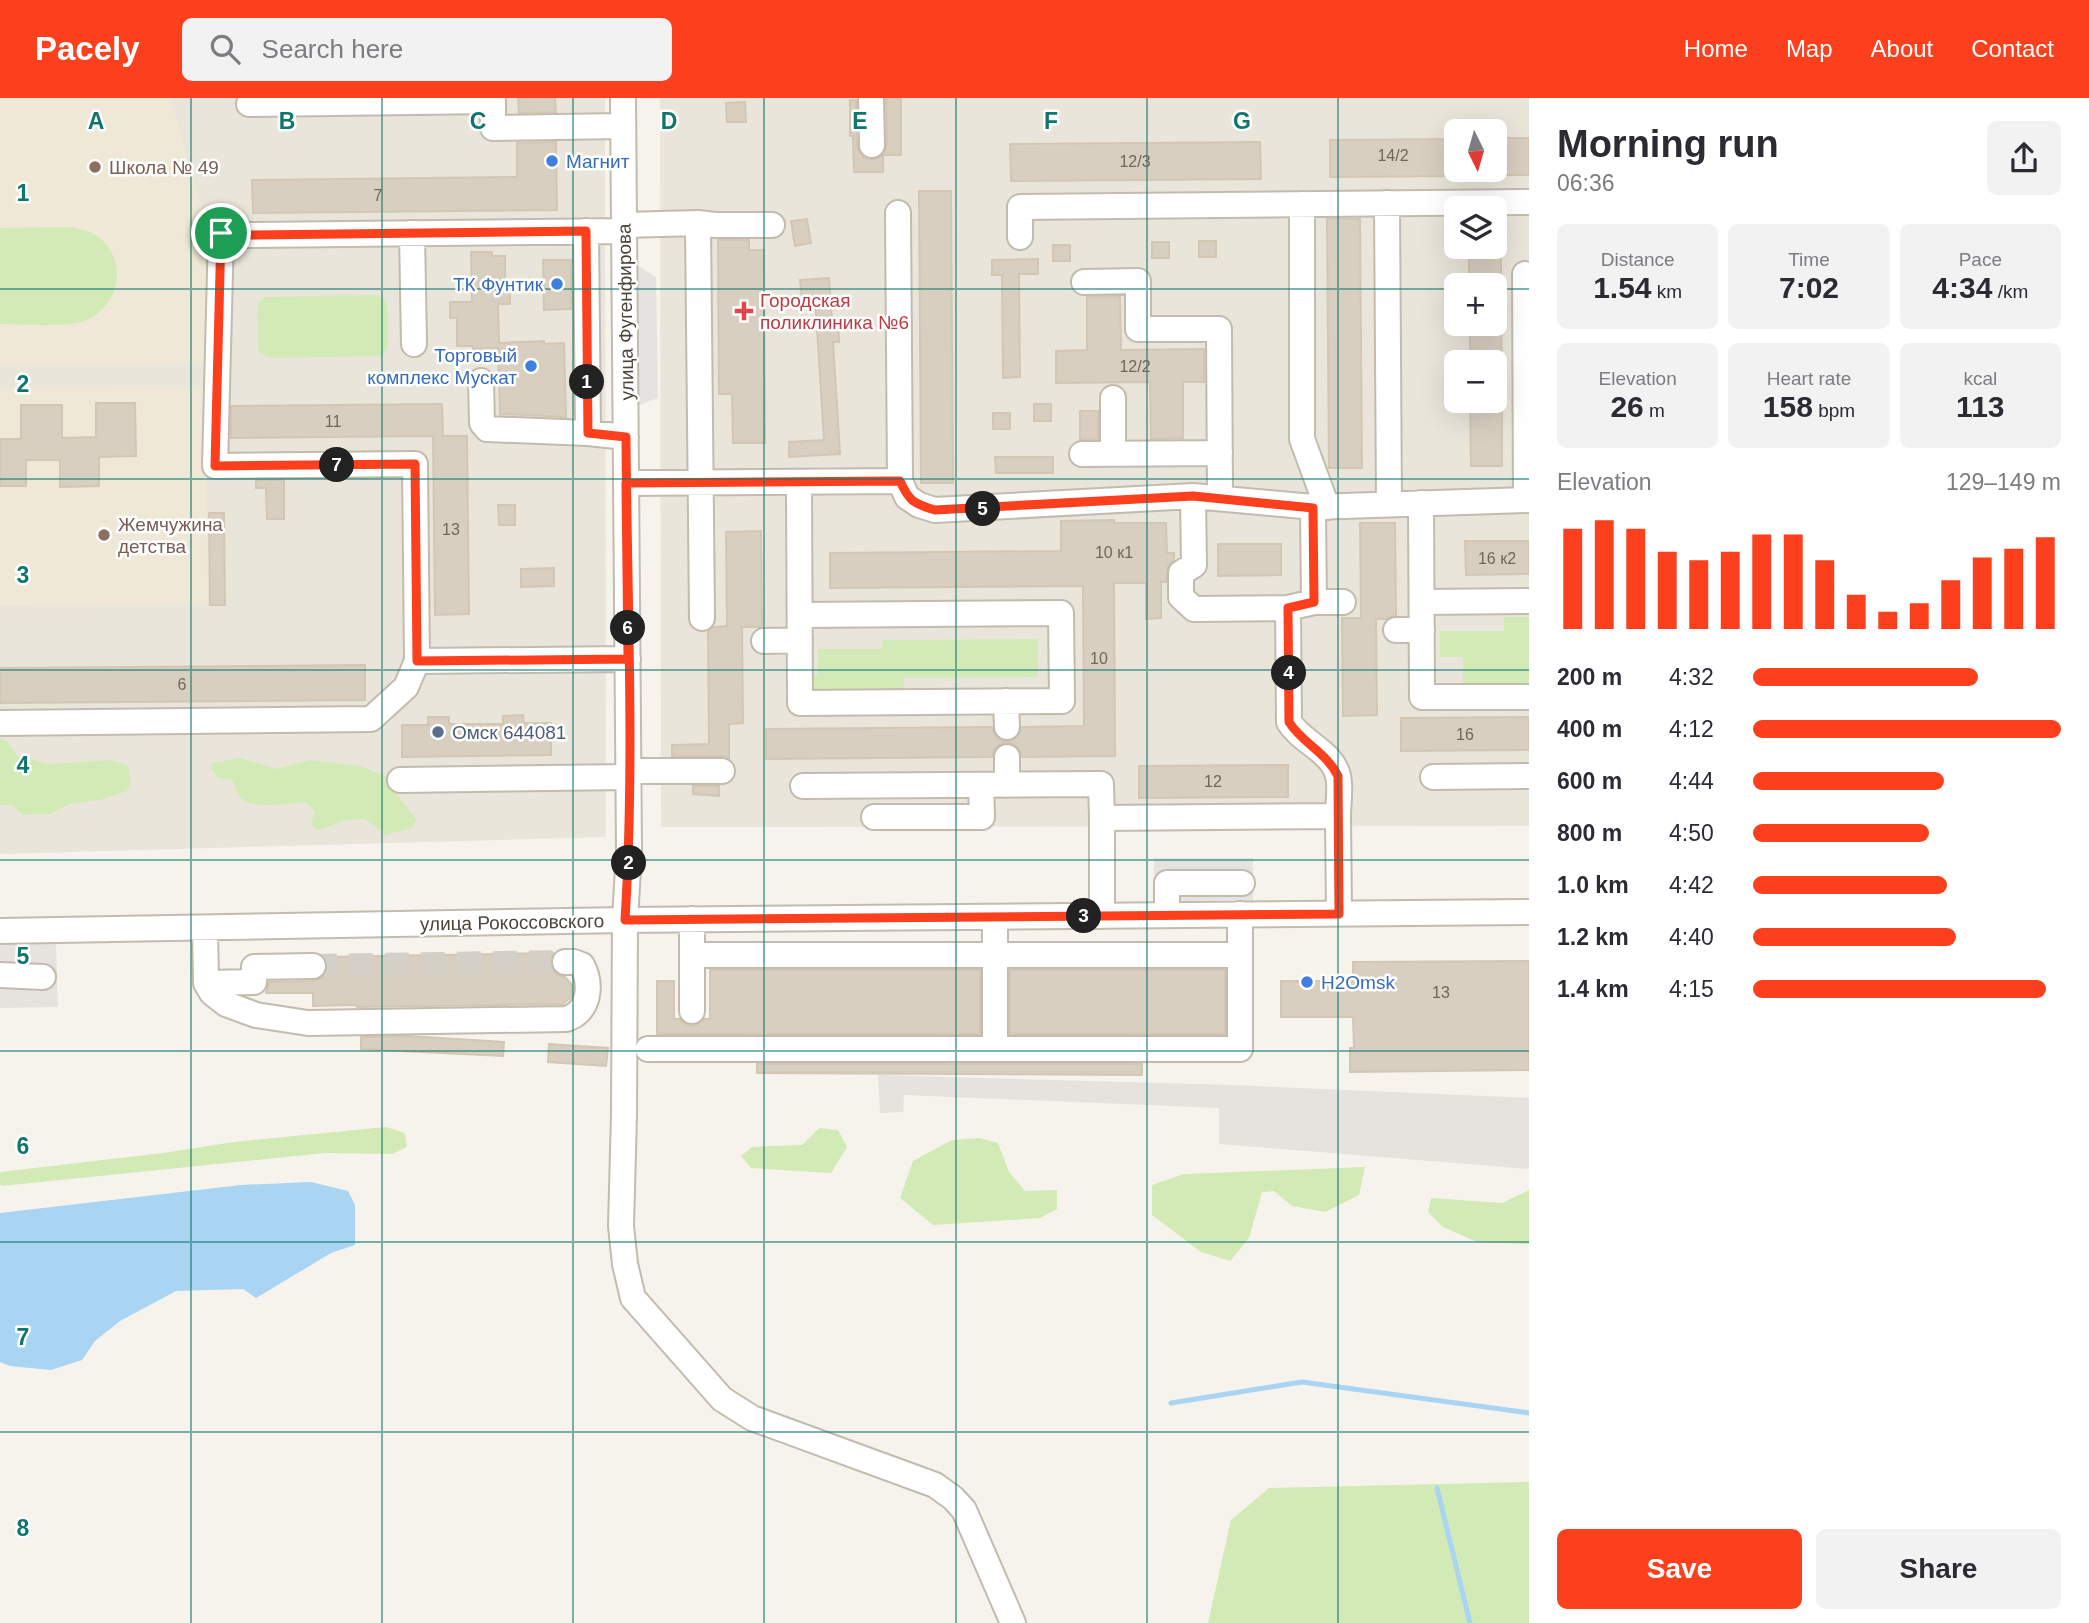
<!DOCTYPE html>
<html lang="en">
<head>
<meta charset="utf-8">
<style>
  body { margin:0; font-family:Arial,sans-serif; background:#f2f2f3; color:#2b2b33; height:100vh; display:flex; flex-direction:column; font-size:26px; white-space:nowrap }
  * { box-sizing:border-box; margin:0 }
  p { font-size:23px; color:#7c7c81 }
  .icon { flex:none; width:38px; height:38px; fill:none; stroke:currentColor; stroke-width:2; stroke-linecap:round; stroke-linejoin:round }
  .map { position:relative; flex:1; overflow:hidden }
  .sheet { display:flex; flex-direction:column; background:#fff; width:560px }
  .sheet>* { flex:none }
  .needle { width:46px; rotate:175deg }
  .controls { position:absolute; left:1444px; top:21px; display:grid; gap:14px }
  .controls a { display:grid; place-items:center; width:63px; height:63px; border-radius:10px; background:#fff; box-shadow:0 7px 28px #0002; font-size:35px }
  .pin { position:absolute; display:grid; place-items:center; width:60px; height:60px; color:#fff; margin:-30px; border:4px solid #fff; border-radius:50%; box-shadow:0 2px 7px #0007 }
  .km { position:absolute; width:35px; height:35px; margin:-18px; border-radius:50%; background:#222; color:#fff; font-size:19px; line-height:35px; text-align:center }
  .round { display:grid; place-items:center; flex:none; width:74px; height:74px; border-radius:10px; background:#f2f2f3 }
  .headline { display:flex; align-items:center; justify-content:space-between; height:119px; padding:0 28px }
  h1 { font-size:38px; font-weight:800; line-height:52px }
  .stats { display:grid; grid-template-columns:repeat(3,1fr); gap:10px; height:119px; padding:7px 28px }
  .stats div { display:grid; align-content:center; border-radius:10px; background:#f2f2f3; text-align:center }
  .stats b { font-size:30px; font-weight:800 }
  .stats small { font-size:19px; font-weight:400 }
  .stats p { font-size:19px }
  .chart { height:196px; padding:14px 28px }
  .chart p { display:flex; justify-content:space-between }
  .chart svg { width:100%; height:126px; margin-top:7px; stroke:#fc3f1d; stroke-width:6 }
  .action { display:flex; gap:14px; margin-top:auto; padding:14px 28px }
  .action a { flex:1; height:80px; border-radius:10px; background:#fc3f1d; color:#fff; font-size:28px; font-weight:800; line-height:80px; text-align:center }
  .action a+a { background:#f2f2f3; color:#2b2b33 }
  ul { padding:0 28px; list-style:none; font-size:23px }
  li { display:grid; grid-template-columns:112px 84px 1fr; align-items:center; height:52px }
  li i { height:18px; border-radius:9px; background:#fc3f1d }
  header { display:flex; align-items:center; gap:42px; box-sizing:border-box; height:98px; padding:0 35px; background:#fc3f1d; color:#fff }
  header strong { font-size:33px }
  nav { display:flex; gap:38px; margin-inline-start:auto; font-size:24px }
  .search { width:490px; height:63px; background:#f2f2f3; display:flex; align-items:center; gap:18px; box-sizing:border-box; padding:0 24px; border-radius:10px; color:#7c7c81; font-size:26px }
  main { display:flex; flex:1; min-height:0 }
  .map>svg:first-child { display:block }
  .residential { fill:#eae5da; fill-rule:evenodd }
  .industrial { fill:#e6e2dd }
  .education { fill:#efe8d6 }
  .green { fill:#d2eab5 }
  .parking { fill:#e5e3e0 }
  .water { fill:#a9d4f2 }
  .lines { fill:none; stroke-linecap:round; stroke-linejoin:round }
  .stream { stroke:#a9d4f2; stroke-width:5 }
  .building { fill:#d8cfc1; stroke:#d3c7b4; stroke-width:2 }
  .minor-tunnel { stroke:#d4d0c8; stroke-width:24; stroke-dasharray:24 12; stroke-linecap:butt }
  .minor-casing { stroke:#c2bbae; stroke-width:28 }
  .minor { stroke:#fff; stroke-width:24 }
  .route-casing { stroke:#fff; stroke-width:14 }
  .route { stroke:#fc3f1d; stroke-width:9 }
  .grid { fill:none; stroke:#0f766e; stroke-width:2; stroke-opacity:0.55 }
  .shop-dot { fill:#3f7fe0; stroke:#fff; stroke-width:2.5 }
  .education-dot { fill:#8d6e63; stroke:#fff; stroke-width:2.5 }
  .health-dot { fill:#e0444e; stroke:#fff; stroke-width:2.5 }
  .service-dot { fill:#5c6f8a; stroke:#fff; stroke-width:2.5 }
  .labels { text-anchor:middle; stroke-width:5; stroke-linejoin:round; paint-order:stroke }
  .number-label { font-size:16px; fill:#6e675b }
  .shop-label { font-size:19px; fill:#366cbe; stroke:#fff; text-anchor:start }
  .education-label { font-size:19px; fill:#785e54; stroke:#fff; text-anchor:start }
  .health-label { font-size:19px; fill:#be3a42; stroke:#fff; text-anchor:start }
  .street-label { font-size:19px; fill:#4b4439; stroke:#fff }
  .service-label { font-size:19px; fill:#4e5e75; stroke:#fff; text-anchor:start }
  .grid-label { font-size:23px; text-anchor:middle; font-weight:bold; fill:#0f766e; stroke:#fff; stroke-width:5; stroke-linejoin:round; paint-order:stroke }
</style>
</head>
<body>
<header>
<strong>Pacely</strong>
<div class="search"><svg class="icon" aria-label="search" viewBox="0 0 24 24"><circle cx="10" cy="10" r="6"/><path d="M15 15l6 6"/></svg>Search here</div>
<nav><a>Home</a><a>Map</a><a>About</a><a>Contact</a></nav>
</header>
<main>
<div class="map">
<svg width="1529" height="1525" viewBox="0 0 1529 1525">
  <rect width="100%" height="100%" fill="#f6f3ec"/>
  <path class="residential" d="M0,0H605L606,739L0,756Z
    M660,0H1529V728L661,729ZM1456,33H1494V72H1456ZM1456,110H1494V149H1456ZM1456,187H1494V226H1456ZM1456,264H1494V303H1456Z"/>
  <path class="industrial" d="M0,842L56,845L58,909L0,910Z
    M878,977L1232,987L1529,1000V1071L1219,1046V1010L904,997L903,1014L880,1015Z"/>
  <path class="education" d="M0,0H170L210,138L212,266L0,267Z
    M206,289L208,506L0,508V291Z"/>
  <path class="green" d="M69,129C81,131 94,133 103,143C127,166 118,205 91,220C72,231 23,226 0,226V130Z
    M374,197L384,200L388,210V246L387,251L380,258L271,260L266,259L258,253L257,211L258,206L265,199Z
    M1504,519H1529V585H1525V588L1463,589V559H1440V533H1504Z
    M1038,541V579L904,580L903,598L810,599V578L818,577V551H882L883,542Z
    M0,641L7,643L17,658L49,666L112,662L128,668L131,685L127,693L100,702L69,706L51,716L23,717L12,707H0Z
    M241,660L276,671L310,662L360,668L392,681L394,692L416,721L412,730L385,737L365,721L346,722L316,733L311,725L315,714L306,704C289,705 250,713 239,698C236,694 235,688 233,682L217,679L211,670L212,665Z
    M386,1029L405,1035L407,1049L392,1056L325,1055L2,1088L0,1086V1074L163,1055L234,1044Z
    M819,1030L838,1032L847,1049L831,1075L751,1070L741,1058L752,1049L802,1047Z
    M979,1040L998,1045L1009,1074L1025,1093L1057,1092V1111L1040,1120L933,1127L900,1100L913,1063L952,1042Z
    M1365,1069L1359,1097L1325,1114L1292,1108L1274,1093L1262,1094L1249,1140L1230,1163L1201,1154L1152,1117V1087L1184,1076Z
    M1529,1092V1146L1477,1144L1443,1129L1428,1114L1431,1100L1502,1105Z
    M1529,1384V1525H1208L1231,1422L1269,1390Z"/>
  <path class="parking" d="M634,165L656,179L658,300L637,308Z
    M1154,760H1253V809L1154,810Z"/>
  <path class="water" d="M311,1084L348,1093L355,1107V1147L331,1155L256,1200L243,1191L176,1193L120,1223L95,1243L82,1262L51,1272L10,1268L0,1264V1115L241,1087Z"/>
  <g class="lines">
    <path class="stream" d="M1171,1305L1302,1284L1529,1315
      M1437,1390L1470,1525"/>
  </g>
  <path class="building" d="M518,0H555L556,14L519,15Z
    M886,0H901V57H883V74H854L853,38H850V2H856L857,47L859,54L864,60L873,62L880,59L885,54L887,47Z
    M745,4L746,24H727L726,5Z
    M1494,40H1529V77H1494Z
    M1456,41V78L1330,79V42Z
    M556,44L557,112L253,115L252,82L517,79V45Z
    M1260,44L1261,81L1011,83L1010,46Z
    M919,93H951L953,385H921Z
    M807,121L811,145L795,148L791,123Z
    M1327,121H1360L1362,370H1329Z
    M718,142H749V152H764L765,345H733L732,296H719Z
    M1199,143H1216V159H1199Z
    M1152,144H1169V160H1152Z
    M1053,147H1070V163H1053Z
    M471,154H492V158H505V186H510V206H498L499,245L544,243V246L564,245L566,319L500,316L498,250L473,251V248H457V220H450V204H472Z
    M1469,157H1501V187H1469Z
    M1038,161V176H1019L1020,279L1003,280L1002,177H992V162Z
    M543,162H571V211L544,212Z
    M829,180L832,221H838L839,244H833L840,356L789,359V344L824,342L815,199L802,200L800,182Z
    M1120,198L1121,252L1204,251V284H1183V340L1151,341L1150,284L1056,285V253L1087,252V199Z
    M1470,226H1501L1502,264H1470Z
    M1470,303H1502V368H1471Z
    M96,305H135L136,358L99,359V388L60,389V362H26V388H0V341H21V307H62V340L96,339Z
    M442,306L443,338H467L469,516L435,517L433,338L231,340V308Z
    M1034,306H1051V323H1034Z
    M1080,313H1098V341L1080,342Z
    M993,315H1010V331H993Z
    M995,359H1053V375H996Z
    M256,382H284V421H267L266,390H256Z
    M498,407H515V427H499Z
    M209,415H224L225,507H210Z
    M1114,422V425H1166L1167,455H1174V462L1168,468L1166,484H1161V520L1146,521V485H1114L1115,658L1022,659L1020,652L1015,647L1006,644L1000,646L995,651L992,659L766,661V631L992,629L995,637L1001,642L1007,644L1015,641L1020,635L1022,629L1084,628L1083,488L830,490V455L1061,453V423Z
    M1360,425H1395L1396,517L1386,521H1376L1377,617L1343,618L1342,520H1361Z
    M761,433L762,529H742L743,625L729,626V660L722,658H672V647L709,646L708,533L714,529L727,528L726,434Z
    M1465,443H1529V476L1466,477Z
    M1218,446H1281V477L1218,478Z
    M554,470V488L521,489V471Z
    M365,567V602L0,605V570Z
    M523,617L524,625H551V657L402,659V627H428V619H449V626H503V618Z
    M1529,619V652L1401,653V620Z
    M1288,667V699L1139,700V668Z
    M693,688H719V698L693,696Z
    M553,855L550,863L553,872L558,877L565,879L572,887L571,899L563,906L357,909V907L313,908V895H266L269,884L313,883L321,880L326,876L328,868L325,859Z
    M1529,863V972L1350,974V950H1354L1353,919H1281V883H1353V864Z
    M710,872H980V936H657V883H674V921H679L685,926L693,928L700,925L705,921H710Z
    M1010,872H1225V936H1010Z
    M407,938L504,944L503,958L361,951V939Z
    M549,946L608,950L606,968L548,964Z
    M757,966H1142V977L757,975Z"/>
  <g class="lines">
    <path class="minor-tunnel" d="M313,868L565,864"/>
    <defs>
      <path id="minor" d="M623,0L629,753L625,822L624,1017L621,1128L625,1166L633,1200L722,1301L752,1320L935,1387L953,1400L964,1412L1013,1525
        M871,0L872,47
        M249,6L493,3V30L623,28
        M1387,105L1389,406
        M1302,106V341L1327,409
        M898,115L900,383L907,399L919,407L935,412L1193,398L1313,409L1529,402
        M698,125L715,127H772
        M624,127L698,125L702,520
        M586,133L588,335
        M412,135L414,246
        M1020,139V109L1529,104
        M1525,176L1526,402
        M1084,184L1138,183V231H1219L1220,400
        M481,283L482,325L487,331L588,335L626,339
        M1113,300V356
        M1082,356L1220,355
        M799,384L800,605L1062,603L1061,515L800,517
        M626,385L900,383
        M1193,398L1194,467L1181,475V499L1194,511L1288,510
        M1421,405L1422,599H1529
        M1313,409L1314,504L1288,510L1289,624C1301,644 1333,654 1338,678C1341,690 1338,706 1338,718
        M1314,504H1343
        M1422,504L1529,503
        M1396,532H1422
        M764,543L800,542
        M417,563L415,366L215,368L221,135L249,137L624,133
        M1006,603L1007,629
        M0,625L371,621L406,589L417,563L628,561
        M1007,659V687
        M629,673H722
        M1433,679L1529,678
        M400,682L629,679
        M803,688L1101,686L1102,720
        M874,719H982L981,687
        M1167,817V785H1242
        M1102,818V720L1338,718L1339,815
        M692,821V913
        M205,830L206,885L254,884V869L313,868
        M0,833L625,822L1529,814
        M692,857H1240
        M0,877L43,879
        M206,885L212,895L226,906L256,917L308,925L566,921C590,914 592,886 582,867L574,864H565
        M648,951H1240V816
        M995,951V819"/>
    </defs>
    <use href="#minor" class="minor-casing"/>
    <use href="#minor" class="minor"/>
  </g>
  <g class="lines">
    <defs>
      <path id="route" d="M221,135L249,137L586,133L588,335L626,339C627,499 635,661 625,822L1339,816L1338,678C1326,654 1302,645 1289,624L1288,510L1314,504L1313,410L1193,398L935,412C914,406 909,403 900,383L626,385L628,561L417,563L415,366L215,368L221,135"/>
    </defs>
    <use href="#route" class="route-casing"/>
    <use href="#route" class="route"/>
  </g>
  <path class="grid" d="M191,0V1525M382,0V1525M573,0V1525M764,0V1525M956,0V1525M1147,0V1525M1338,0V1525M0,191H1456M1494,191H1529M0,381H1529M0,572H1529M0,762H1529M0,953H1529M0,1144H1529M0,1334H1529"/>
  <g class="shop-dot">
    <circle cx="552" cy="63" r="7"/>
    <circle cx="557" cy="186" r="7"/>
    <circle cx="531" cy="268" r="7"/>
    <circle cx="1307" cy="884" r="7"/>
  </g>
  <g class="education-dot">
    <circle cx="95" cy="69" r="7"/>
    <circle cx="104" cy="437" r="7"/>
  </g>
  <path class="health-dot" d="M740.5 202.5h7v7h7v7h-7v7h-7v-7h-7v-7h7z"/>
  <circle class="service-dot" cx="438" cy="634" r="7"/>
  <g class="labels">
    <g class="number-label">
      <text x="1393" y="63">14/2</text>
      <text x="1135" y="69">12/3</text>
      <text x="378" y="103">7</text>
      <text x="1135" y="274">12/2</text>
      <text x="333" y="329">11</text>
      <text x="451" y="437">13</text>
      <text x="1114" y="460">10 к1</text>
      <text x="1497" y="466">16 к2</text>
      <text x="1099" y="566">10</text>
      <text x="182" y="592">6</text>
      <text x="1465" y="642">16</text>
      <text x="1213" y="689">12</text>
      <text x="1441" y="900">13</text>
    </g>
    <g class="shop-label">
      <text x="566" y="70">Магнит</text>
      <text x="543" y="193" text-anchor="end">ТК Фунтик</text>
      <text x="517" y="264" text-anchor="end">Торговый<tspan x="517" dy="22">комплекс Мускат</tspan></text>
      <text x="1321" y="891">H2Omsk</text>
    </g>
    <g class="education-label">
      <text x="109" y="76">Школа № 49</text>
      <text x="118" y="433">Жемчужина<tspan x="118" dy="22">детства</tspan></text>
    </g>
    <g class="health-label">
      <text x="760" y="209">Городская<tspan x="760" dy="22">поликлиника №6</tspan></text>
    </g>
    <g class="street-label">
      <text transform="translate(625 214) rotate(-91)" y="7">улица Фугенфирова</text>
      <text transform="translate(512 824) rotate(-1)" y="7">улица Рокоссовского</text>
    </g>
    <g class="service-label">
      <text x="452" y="641">Омск 644081</text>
    </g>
  </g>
  <g class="grid-label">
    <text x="96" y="31">A</text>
    <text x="287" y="31">B</text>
    <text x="478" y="31">C</text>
    <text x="669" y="31">D</text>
    <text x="860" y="31">E</text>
    <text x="1051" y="31">F</text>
    <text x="1242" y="31">G</text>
    <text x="23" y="103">1</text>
    <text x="23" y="294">2</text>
    <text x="23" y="485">3</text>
    <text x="23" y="675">4</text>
    <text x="23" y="866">5</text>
    <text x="23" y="1056">6</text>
    <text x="23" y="1247">7</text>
    <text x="23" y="1438">8</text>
  </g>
</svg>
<div class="controls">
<a><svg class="needle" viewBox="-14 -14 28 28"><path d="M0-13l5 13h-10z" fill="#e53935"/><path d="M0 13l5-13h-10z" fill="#7c7c81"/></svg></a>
<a><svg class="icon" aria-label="layers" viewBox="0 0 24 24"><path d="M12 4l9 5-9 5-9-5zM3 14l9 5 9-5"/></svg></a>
<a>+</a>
<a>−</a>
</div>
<div class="pin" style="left:221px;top:135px;background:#1e9e55"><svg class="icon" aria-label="arrive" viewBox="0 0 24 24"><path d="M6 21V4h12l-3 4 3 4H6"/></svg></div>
<b class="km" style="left:587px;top:284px">1</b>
<b class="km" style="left:629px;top:765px">2</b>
<b class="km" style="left:1084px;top:818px">3</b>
<b class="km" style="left:1289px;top:575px">4</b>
<b class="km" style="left:983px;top:411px">5</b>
<b class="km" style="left:628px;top:530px">6</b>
<b class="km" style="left:337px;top:367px">7</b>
</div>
<section class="sheet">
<div class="headline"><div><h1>Morning run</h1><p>06:36</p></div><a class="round"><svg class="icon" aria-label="share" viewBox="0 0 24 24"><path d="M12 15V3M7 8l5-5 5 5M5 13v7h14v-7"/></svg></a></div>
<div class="stats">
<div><p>Distance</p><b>1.54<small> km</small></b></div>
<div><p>Time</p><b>7:02</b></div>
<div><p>Pace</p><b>4:34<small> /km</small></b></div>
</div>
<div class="stats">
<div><p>Elevation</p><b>26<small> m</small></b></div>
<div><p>Heart rate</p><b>158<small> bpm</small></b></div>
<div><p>kcal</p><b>113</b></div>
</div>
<div class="chart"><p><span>Elevation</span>129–149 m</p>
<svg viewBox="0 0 160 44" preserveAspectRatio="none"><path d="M5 44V9M15 44V6M25 44V9M35 44V17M45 44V20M55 44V17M65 44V11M75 44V11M85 44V20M95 44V32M105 44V38M115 44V35M125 44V27M135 44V19M145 44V16M155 44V12"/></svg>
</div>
<ul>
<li><b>200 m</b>4:32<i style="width:73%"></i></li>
<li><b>400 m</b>4:12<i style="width:100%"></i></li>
<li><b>600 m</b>4:44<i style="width:62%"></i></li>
<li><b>800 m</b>4:50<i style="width:57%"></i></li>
<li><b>1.0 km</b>4:42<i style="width:63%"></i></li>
<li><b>1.2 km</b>4:40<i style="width:66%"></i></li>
<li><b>1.4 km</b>4:15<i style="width:95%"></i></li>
</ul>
<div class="action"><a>Save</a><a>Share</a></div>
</section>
</main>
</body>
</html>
